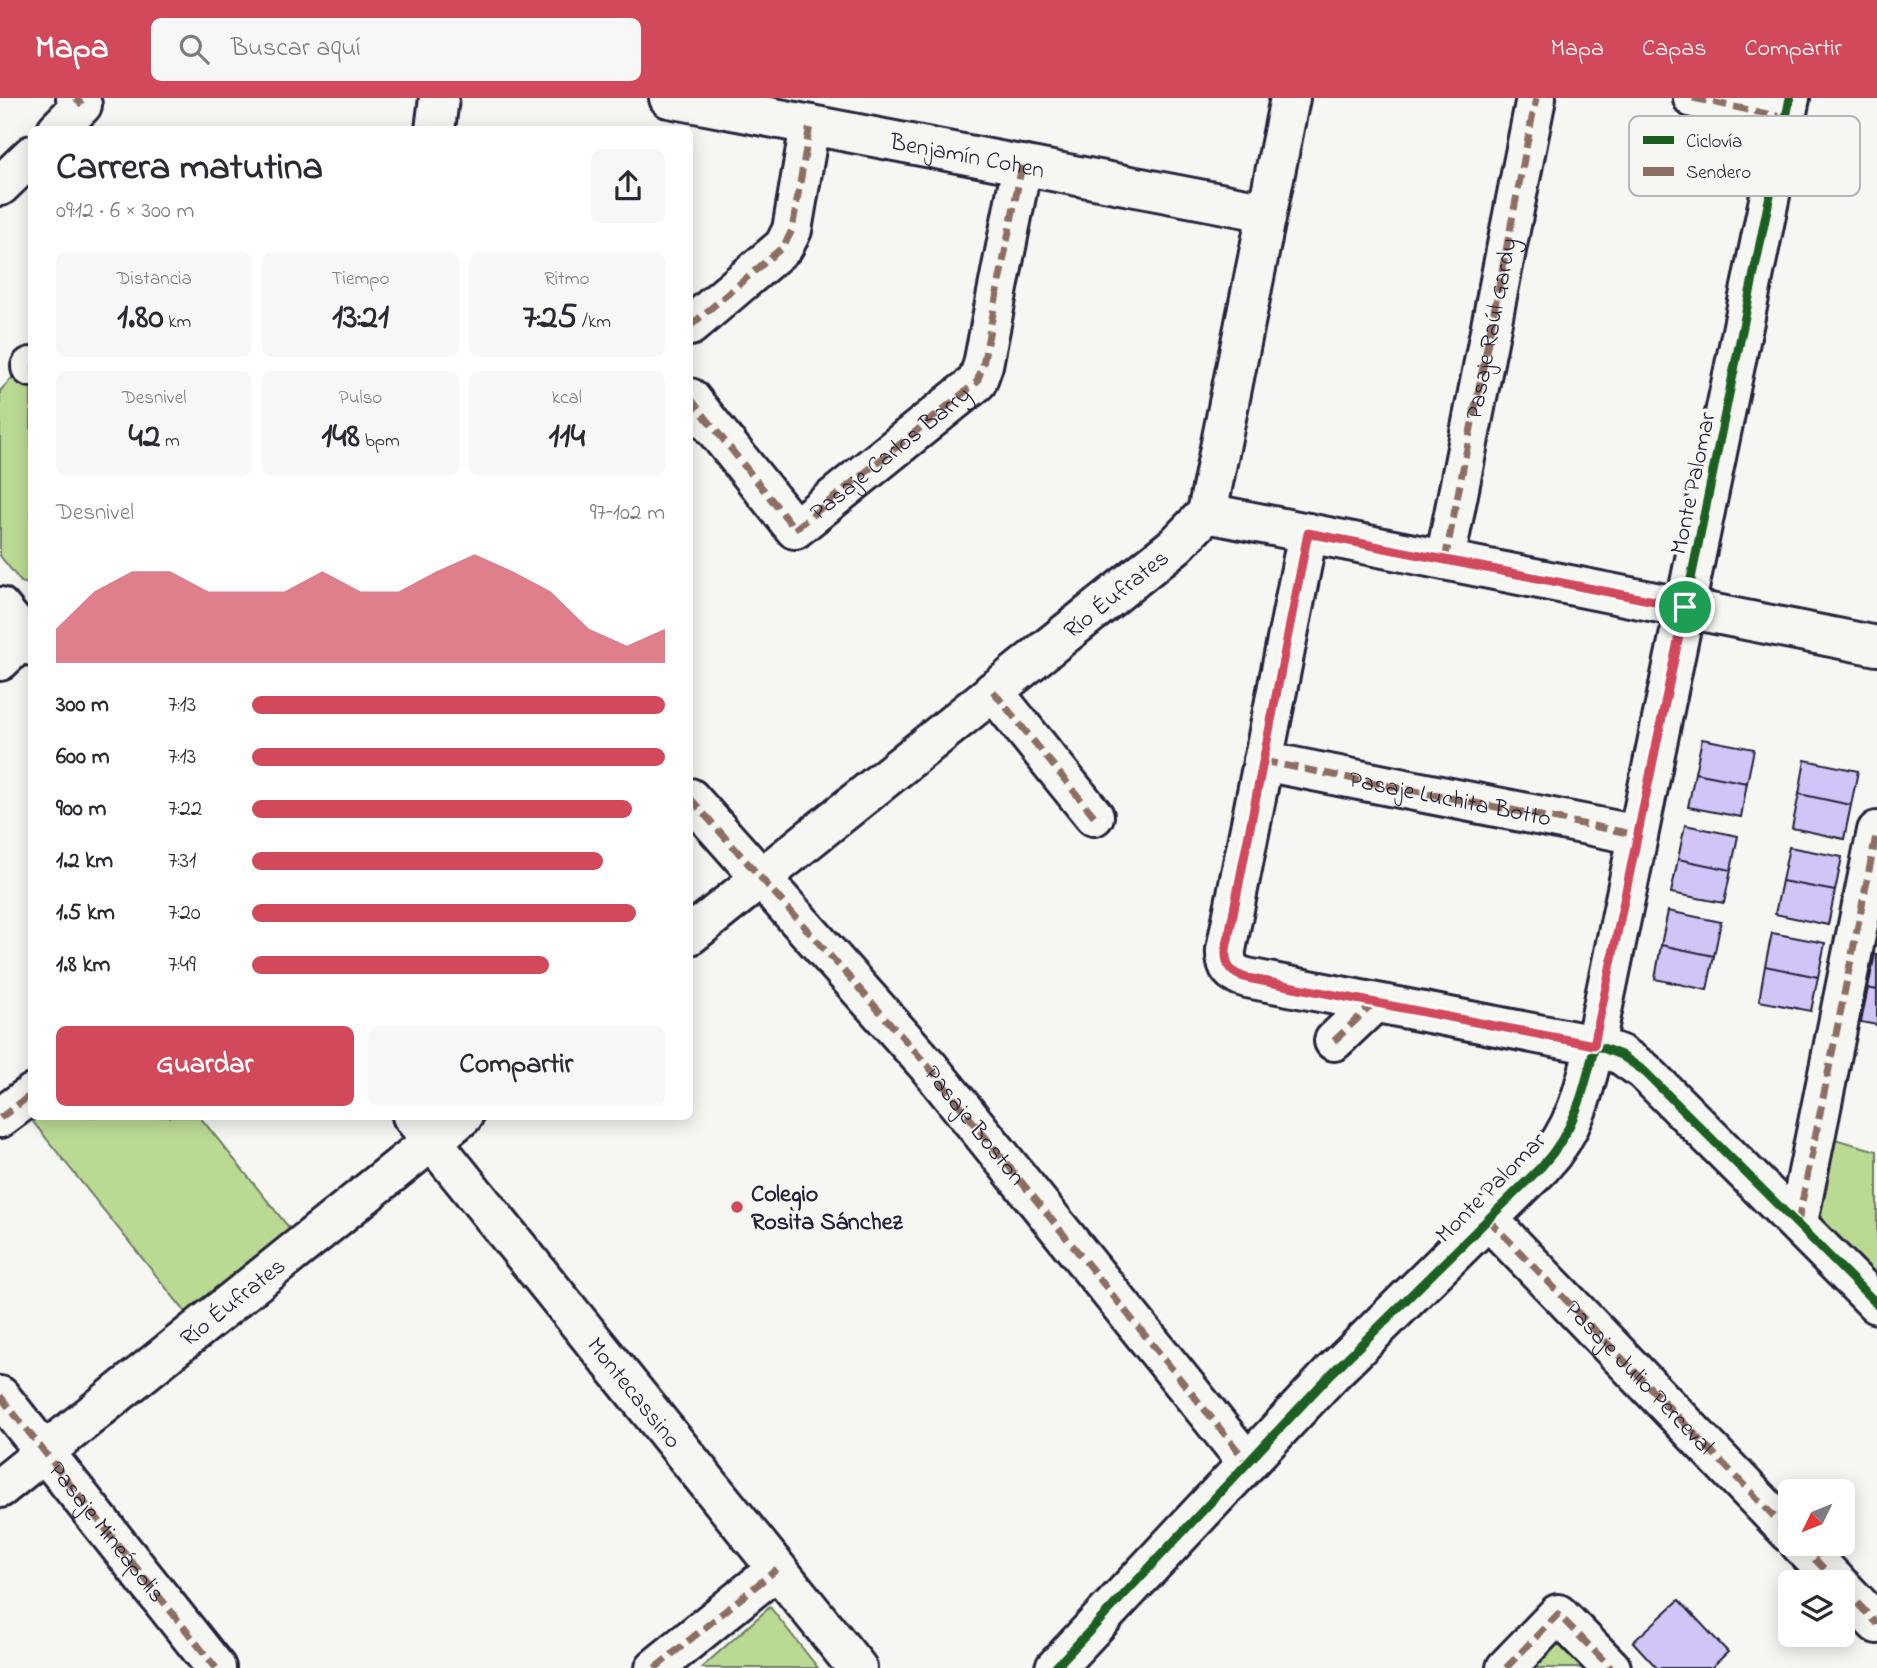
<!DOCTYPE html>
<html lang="es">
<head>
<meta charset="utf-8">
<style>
  body { margin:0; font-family:"Indie Flower",sans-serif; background:#f7f7f7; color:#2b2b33; height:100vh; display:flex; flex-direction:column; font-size:26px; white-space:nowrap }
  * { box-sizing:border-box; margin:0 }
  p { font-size:23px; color:#7c7c81 }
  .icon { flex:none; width:38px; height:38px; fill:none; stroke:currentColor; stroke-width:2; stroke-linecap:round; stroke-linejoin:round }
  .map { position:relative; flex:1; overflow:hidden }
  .drawer { position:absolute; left:28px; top:28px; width:665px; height:994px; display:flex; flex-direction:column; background:#fff; border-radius:10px; box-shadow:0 4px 18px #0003 }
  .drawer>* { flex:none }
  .needle { width:46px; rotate:227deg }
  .buttons { position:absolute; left:1778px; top:1381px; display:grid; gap:14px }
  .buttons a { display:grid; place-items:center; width:77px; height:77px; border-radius:10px; background:#fff; box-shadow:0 4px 18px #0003; font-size:35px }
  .pin { position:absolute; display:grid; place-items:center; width:60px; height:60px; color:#fff; margin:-30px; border:4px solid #fff; border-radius:50%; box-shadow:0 2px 7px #0007 }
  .round { display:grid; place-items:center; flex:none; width:74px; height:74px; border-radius:10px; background:#f7f7f7 }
  .headline { display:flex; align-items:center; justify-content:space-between; height:119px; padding:0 28px }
  h1 { font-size:38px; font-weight:800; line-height:52px }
  .figures { display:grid; grid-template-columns:repeat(3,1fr); gap:10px; height:119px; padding:7px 28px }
  .figures div { display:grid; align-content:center; border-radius:10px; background:#f7f7f7; text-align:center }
  .figures b { font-size:35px; font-weight:800 }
  .figures small { font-size:19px; font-weight:400 }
  .figures p { font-size:19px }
  .chart { height:196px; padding:14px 28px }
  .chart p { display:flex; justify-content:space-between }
  .chart svg { width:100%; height:126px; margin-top:7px; fill:#d1495b; opacity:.7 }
  .primary-button { display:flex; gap:14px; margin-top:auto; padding:14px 28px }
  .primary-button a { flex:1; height:80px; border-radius:10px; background:#d1495b; color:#fff; font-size:28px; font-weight:800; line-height:80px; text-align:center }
  .primary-button a+a { background:#f7f7f7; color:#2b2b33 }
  ul { padding:0 28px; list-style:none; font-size:23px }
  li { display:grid; grid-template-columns:112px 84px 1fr; align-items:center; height:52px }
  li i { height:18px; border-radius:9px; background:#d1495b }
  header { display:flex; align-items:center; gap:42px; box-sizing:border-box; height:98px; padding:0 35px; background:#d1495b; color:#fff }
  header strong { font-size:33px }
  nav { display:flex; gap:38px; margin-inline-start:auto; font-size:24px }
  .search { width:490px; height:63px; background:#f7f7f7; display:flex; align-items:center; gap:18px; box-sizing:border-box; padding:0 24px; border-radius:10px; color:#7c7c81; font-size:26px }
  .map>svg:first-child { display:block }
  .green { fill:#bada93; stroke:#6e7e67; stroke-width:2 }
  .building { fill:#d1c4f6; stroke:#22223b; stroke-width:2 }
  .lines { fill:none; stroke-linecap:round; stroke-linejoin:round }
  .minor-casing { stroke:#22223b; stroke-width:44 }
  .minor { stroke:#f6f6f2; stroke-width:38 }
  .quiet { stroke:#8d6e63; stroke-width:7; stroke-dasharray:14 7; stroke-linecap:butt }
  .cycleway-casing { stroke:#f6f6f2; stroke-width:13 }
  .cycleway { stroke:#1b5e20; stroke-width:9 }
  .route-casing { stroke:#fff; stroke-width:14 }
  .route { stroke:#d1495b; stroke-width:9 }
  .poi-dot { fill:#d1495b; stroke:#f6f6f2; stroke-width:2.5 }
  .labels { text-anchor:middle; stroke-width:7; stroke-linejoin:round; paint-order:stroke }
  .street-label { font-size:24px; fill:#22223b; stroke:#f6f6f2 }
  .poi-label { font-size:24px; font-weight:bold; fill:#22223b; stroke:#f6f6f2; text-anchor:start }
  .key { fill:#f6f6f2; stroke:#b6b6bb; stroke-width:2 }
  .key-label { font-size:19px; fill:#22223b }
</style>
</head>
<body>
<header>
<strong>Mapa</strong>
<div class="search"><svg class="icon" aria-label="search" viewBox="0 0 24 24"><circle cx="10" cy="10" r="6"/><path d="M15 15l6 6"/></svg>Buscar aquí</div>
<nav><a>Mapa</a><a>Capas</a><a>Compartir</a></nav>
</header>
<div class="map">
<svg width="1877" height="1570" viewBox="0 0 1877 1570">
  <rect width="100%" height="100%" fill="#f6f6f2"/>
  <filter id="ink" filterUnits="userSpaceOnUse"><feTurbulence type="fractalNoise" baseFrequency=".0143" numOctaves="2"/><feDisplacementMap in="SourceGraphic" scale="14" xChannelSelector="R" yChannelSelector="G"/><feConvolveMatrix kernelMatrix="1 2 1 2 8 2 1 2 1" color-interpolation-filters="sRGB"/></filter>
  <g filter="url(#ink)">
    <path class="green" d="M21,270L31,281V487L21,484L0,458V293Z
      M40,1018L200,1019L299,1142L195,1226L33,1024Z
      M1831,1040L1877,1053V1185L1810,1119Z
      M770,1509L818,1570H701Z
      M1548,1540H1567L1597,1570H1522Z"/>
    <path class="building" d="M1702,641L1754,651L1747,685L1695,675Z
      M1805,662L1858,673L1851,707L1799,696Z
      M1695,675L1747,685L1741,719L1688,709Z
      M1799,696L1851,707L1844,741L1792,730Z
      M1685,727L1738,738L1731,772L1678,761Z
      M1789,749L1842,759L1835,793L1782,783Z
      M1678,761L1731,772L1724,805L1671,795Z
      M1782,783L1835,793L1828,827L1775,816Z
      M1668,813L1721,824L1714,858L1661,847Z
      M1772,835L1825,845L1818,879L1765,868Z
      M1661,847L1714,858L1707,892L1655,881Z
      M1875,856H1877V892L1868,890Z
      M1765,868L1818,879L1811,913L1759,903Z
      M1868,890L1877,892V927L1861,924Z
      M1679,1502L1728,1554L1711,1570H1657L1633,1544Z"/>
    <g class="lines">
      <defs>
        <g id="minor">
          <path id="s1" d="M669,0L1267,114"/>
          <path d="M1693,0L1786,20"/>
          <path d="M57,32L82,7L76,0"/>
          <path d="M435,32L439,0"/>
          <path d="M0,88L32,57"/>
          <path d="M690,228L784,148L792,132L810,27"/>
          <path d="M31,269H32"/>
          <path d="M690,300L795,431L977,284L983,267L1022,67"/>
          <path d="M1207,415L1877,548"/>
          <path d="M1308,435L1226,852C1225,868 1231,876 1247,880L1595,947L1621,957L1644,973L1877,1206"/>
          <path d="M1445,462L1536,0"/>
          <path d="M0,509L32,548"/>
          <path d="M0,563L32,533"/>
          <path d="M993,593L1094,718"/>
          <path id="s2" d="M1263,663L1638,737"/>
          <path id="s3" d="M690,700L928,968L1247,1364"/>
          <path id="s4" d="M690,837L1176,447L1207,415L1290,0"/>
          <path d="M1334,943L1374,905"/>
          <path id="s5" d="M412,1018L857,1570"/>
          <path d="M0,1020L32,996"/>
          <path id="s6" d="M1488,1121L1790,1435"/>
          <path d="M1798,1124L1877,733"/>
          <path id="s7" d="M0,1298L216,1570"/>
          <path id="s8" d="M0,1390L463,1018"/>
          <path d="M1800,1446L1837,1484"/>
          <path d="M1843,1490L1877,1526"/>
          <path d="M655,1570L777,1471"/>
          <path d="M1055,1570L1331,1276L1542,1068C1575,1032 1584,993 1595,947L1790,0"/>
          <path d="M1506,1570L1558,1516L1611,1570"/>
        </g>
      </defs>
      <use href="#minor" class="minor-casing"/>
      <use href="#minor" class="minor"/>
      <g class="quiet">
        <path d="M76,0L82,7"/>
        <path d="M1693,0L1786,20"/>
        <path d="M690,228L784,148L792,132L810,27"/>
        <path d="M31,269H32"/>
        <path id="s9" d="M690,300L795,431L977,284L983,267L1022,67"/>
        <path id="s10" d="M1445,462L1536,0"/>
        <path d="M993,593L1094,718"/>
        <path d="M1263,663L1638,737"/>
        <path d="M690,700L928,968L1247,1364"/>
        <path d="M1334,943L1374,905"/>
        <path d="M0,1020L32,996"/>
        <path d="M1488,1121L1790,1435"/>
        <path d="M1798,1124L1877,733"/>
        <path d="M0,1298L216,1570"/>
        <path d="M1800,1446L1837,1484"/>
        <path d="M1843,1490L1877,1526"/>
        <path d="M655,1570L777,1471"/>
        <path d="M1506,1570L1558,1516L1611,1570"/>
      </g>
      <defs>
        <path id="cycleway" d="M1308,435L1226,852C1225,868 1231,876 1247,880L1595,947L1621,957L1644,973L1877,1206
          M1055,1570L1331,1276L1542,1068C1575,1032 1584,993 1595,947L1790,0"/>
      </defs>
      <use href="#cycleway" class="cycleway-casing"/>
      <use href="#cycleway" class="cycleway"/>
    </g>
  </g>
  <g class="lines" filter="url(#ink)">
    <defs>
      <path id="route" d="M1308,435L1685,509L1594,947L1247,880C1231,876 1225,868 1226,852Z"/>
    </defs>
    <use href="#route" class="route-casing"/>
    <use href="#route" class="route"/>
  </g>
  <circle class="poi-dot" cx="737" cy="1109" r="7"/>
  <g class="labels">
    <g class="street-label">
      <text dy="8" stroke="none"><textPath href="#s1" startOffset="304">Benjamín Cohen</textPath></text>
      <text dy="8" stroke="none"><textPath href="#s10" startOffset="236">Pasaje Raúl Gardy</textPath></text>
      <text dy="8" stroke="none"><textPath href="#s9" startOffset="290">Pasaje Carlos Barry</textPath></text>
      <text transform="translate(1692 385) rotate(-78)" y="8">Monte Palomar</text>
      <text dy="8" stroke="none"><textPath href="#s4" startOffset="546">Río Éufrates</textPath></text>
      <text dy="8" stroke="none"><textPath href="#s2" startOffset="191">Pasaje Luchita Botto</textPath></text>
      <text dy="8" stroke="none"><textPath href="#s3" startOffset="434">Pasaje Boston</textPath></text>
      <text transform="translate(1490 1089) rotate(-45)" y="8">Monte Palomar</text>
      <text dy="8" stroke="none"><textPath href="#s8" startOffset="298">Río Éufrates</textPath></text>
      <text dy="8" stroke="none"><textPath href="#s6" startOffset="219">Pasaje Julio Perceval</textPath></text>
      <text dy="8" stroke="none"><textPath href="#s5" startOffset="355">Montecassino</textPath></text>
      <text dy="8" stroke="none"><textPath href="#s7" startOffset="173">Pasaje Mineápolis</textPath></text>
    </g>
    <g class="poi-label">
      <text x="751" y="1103">Colegio<tspan x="751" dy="28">Rosita Sánchez</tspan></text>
    </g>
  </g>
  <rect x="1629" y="18" width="231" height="80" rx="10" class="key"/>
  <rect x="1643" y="38" width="31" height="8" fill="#1b5e20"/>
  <rect x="1643" y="69" width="31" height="9" fill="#8d6e63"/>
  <g class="key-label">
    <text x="1686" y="49">Ciclovía</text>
    <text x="1686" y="80">Sendero</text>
  </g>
</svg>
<div class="buttons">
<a><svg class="needle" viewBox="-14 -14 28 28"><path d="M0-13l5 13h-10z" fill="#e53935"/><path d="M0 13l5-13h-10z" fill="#7c7c81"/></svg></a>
<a><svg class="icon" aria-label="layers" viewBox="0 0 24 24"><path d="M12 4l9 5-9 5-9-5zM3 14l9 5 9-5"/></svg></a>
</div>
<div class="pin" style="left:1685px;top:509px;background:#1e9e55"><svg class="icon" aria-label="arrive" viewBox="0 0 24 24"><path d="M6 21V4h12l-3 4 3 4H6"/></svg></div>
<section class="drawer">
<div class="headline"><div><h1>Carrera matutina</h1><p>09:12 · 6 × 300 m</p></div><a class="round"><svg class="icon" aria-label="share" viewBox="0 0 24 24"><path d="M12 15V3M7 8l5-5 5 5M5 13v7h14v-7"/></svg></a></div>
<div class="figures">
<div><p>Distancia</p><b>1.80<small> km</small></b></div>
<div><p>Tiempo</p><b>13:21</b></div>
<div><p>Ritmo</p><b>7:25<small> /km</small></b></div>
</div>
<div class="figures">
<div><p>Desnivel</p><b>42<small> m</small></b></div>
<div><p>Pulso</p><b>148<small> bpm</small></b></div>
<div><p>kcal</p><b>114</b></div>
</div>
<div class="chart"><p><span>Desnivel</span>97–102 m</p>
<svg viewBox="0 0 160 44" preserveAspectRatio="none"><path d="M0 44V32L10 19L20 12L30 12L40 19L50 19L60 19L70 12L80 19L90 19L100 12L110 6L120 12L130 19L140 32L150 38L160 32V44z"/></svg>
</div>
<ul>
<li><b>300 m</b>7:13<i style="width:100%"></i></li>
<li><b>600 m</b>7:13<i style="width:100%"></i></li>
<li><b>900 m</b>7:22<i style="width:92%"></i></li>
<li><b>1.2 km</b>7:31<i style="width:85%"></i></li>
<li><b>1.5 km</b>7:20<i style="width:93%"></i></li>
<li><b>1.8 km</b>7:49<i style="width:72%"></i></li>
</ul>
<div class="primary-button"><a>Guardar</a><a>Compartir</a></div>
</section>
</div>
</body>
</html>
